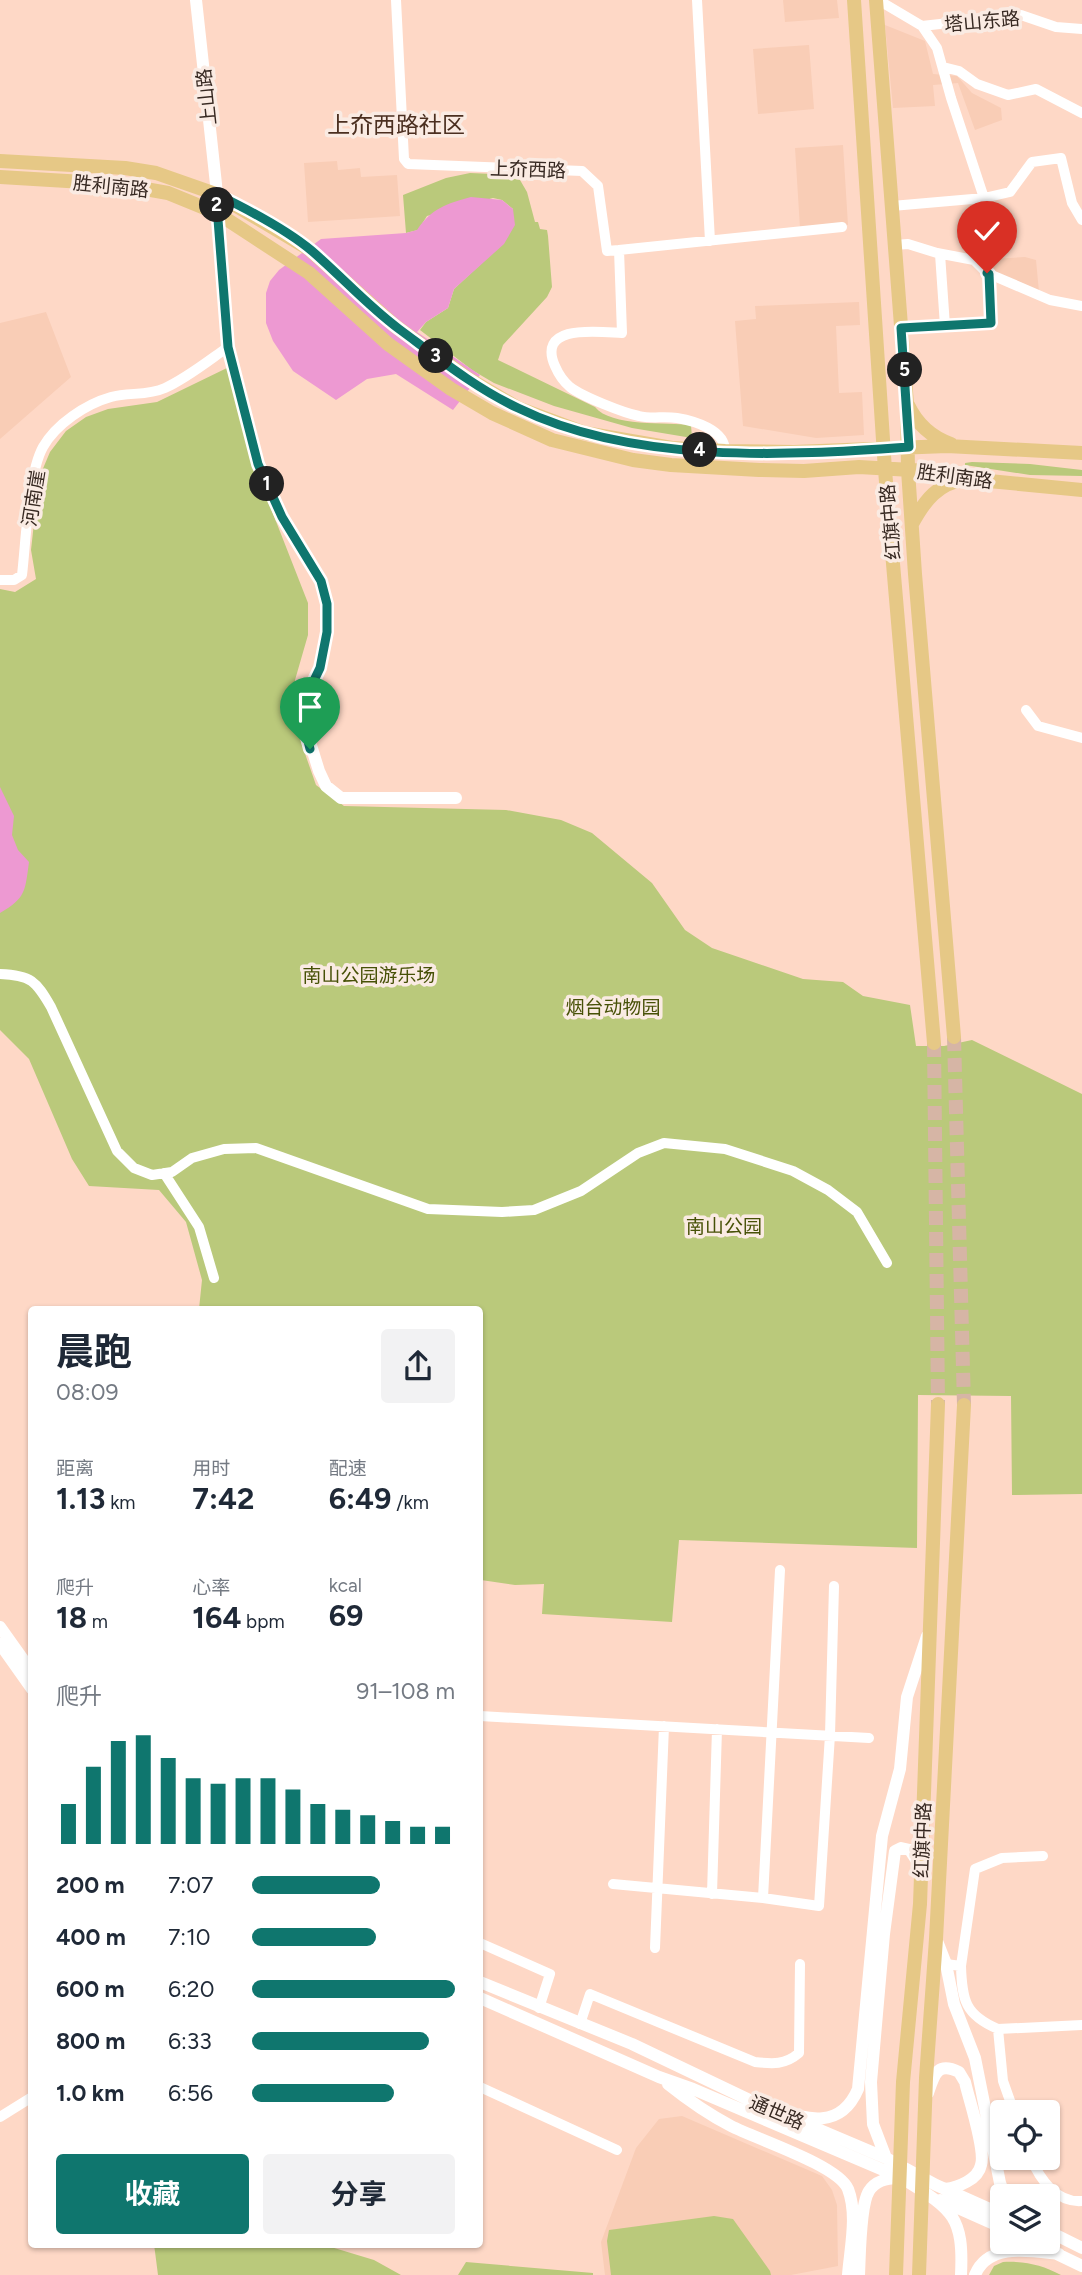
<!DOCTYPE html>
<html lang="zh">
<head>
<meta charset="utf-8">
<style>
  body { margin:0; font-family:Figtree,"Noto Sans SC",sans-serif; background:#f2f2f3; color:#1f2937; height:100vh; display:flex; flex-direction:column; font-size:26px; white-space:nowrap }
  * { box-sizing:border-box; margin:0 }
  p { font-size:23px; color:#747a83 }
  .icon { flex:none; width:38px; height:38px; fill:none; stroke:currentColor; stroke-width:2; stroke-linecap:round; stroke-linejoin:round }
  .map { position:relative; flex:1; overflow:hidden }
  .panel { position:absolute; left:28px; top:1306px; width:455px; height:942px; display:flex; flex-direction:column; background:#fff; border-radius:7px; box-shadow:0 2px 5px #0004 }
  .panel>* { flex:none }
  .fabs { position:absolute; left:990px; top:2100px; display:grid; gap:14px }
  .fabs a { display:grid; place-items:center; width:70px; height:70px; border-radius:7px; background:#fff; box-shadow:0 2px 5px #0004; font-size:35px }
  .pin { position:absolute; display:grid; place-items:center; width:60px; height:60px; color:#fff; margin:-72px -30px; border-radius:50% 50% 50% 0; rotate:-45deg; box-shadow:0 0 7px #0007 }
  .pin .icon { rotate:45deg }
  .km { position:absolute; width:35px; height:35px; margin:-18px; border-radius:50%; background:#222; color:#fff; font-size:19px; line-height:35px; text-align:center }
  .round { display:grid; place-items:center; flex:none; width:74px; height:74px; border-radius:7px; background:#f2f2f3 }
  .headline { display:flex; align-items:center; justify-content:space-between; height:119px; padding:0 28px }
  h1 { font-size:38px; font-weight:700; line-height:52px }
  .stats { display:grid; grid-template-columns:repeat(3,1fr); gap:10px; height:119px; padding:7px 28px }
  .stats div { display:grid; align-content:center }
  .stats b { font-size:30px; font-weight:700 }
  .stats small { font-size:19px; font-weight:400 }
  .stats p { font-size:19px }
  .chart { height:196px; padding:14px 28px }
  .chart p { display:flex; justify-content:space-between }
  .chart svg { width:100%; height:126px; margin-top:7px; stroke:#0f766e; stroke-width:6 }
  .cta { display:flex; gap:14px; margin-top:auto; padding:14px 28px }
  .cta a { flex:1; height:80px; border-radius:7px; background:#0f766e; color:#fff; font-size:28px; font-weight:700; line-height:80px; text-align:center }
  .cta a+a { background:#f2f2f3; color:#1f2937 }
  ul { padding:0 28px; list-style:none; font-size:23px }
  li { display:grid; grid-template-columns:112px 84px 1fr; align-items:center; height:52px }
  li i { height:18px; border-radius:9px; background:#0f766e }
  .map>svg:first-child { display:block }
  .built { fill:#f9cdb6 }
  .green { fill:#bac97b }
  .water { fill:#ed99d2 }
  .lines { fill:none; stroke-linecap:round; stroke-linejoin:round }
  .primary-tunnel { stroke:#d6b5a5; stroke-width:14; stroke-dasharray:14 7; stroke-linecap:butt }
  .street { stroke:#fff; stroke-width:10 }
  .secondary { stroke:#fff; stroke-width:12 }
  .primary { stroke:#e6c886; stroke-width:14 }
  .route-casing { stroke:#fff; stroke-width:14 }
  .route { stroke:#0f766e; stroke-width:9 }
  .labels { text-anchor:middle; stroke-width:7; stroke-linejoin:round; paint-order:stroke }
  .street-label { font-size:19px; fill:#372922; stroke:#faebe3 }
  .park-label { font-size:19px; fill:#475107; stroke:#faebe3 }
  .quarter-label { font-size:23px; fill:#4b2f20; stroke:#faebe3 }
</style>
</head>
<body>
<div class="map">
<svg width="1082" height="2275" viewBox="0 0 1082 2275">
  <rect width="100%" height="100%" fill="#fed8c6"/>
  <path class="built" d="M783,0H837L839,18L785,22Z
    M885,25L925,41L933,74L957,76L972,93L1001,108L1002,120L975,130L958,83L933,85L935,106L893,108Z
    M809,45L814,109L758,114L753,49Z
    M843,145L848,225L800,228L795,148Z
    M337,161L338,170L360,168L361,177L397,175L400,216L308,222L304,163Z
    M1025,257L1036,260L1039,292L990,272L989,264L992,259Z
    M859,302L860,325L836,326L839,393L862,392L864,435L816,438L743,426L735,321L756,319L755,306Z
    M46,312L71,377L0,439V323Z
    M682,2116L822,2176L832,2190L837,2205L838,2266L791,2275H605L601,2242L636,2148L659,2119Z"/>
  <path class="green" d="M470,173L493,174L520,180L527,192L535,222H538L540,229L547,230L548,236L552,287L547,297L503,345L498,360L595,407C611,427 666,422 691,425L692,438L632,428L554,406L494,383L472,370L420,330L426,322L448,308L454,289L483,262L513,209L502,200L493,198L427,216L418,230L406,233L403,195L446,178Z
    M229,367L250,455L308,603V635L295,680L294,704L295,725L316,785L344,806L506,810L561,820L592,833L652,883L685,930L712,948L803,979L843,982L863,996L910,1005L916,1046H944L972,1040L1082,1094V1494L1012,1495L1011,1396L918,1395L917,1548L679,1540L672,1622L542,1614L544,1584L515,1585L481,1580L480,1578V1309H199L202,1280L186,1222L159,1190L89,1186L72,1159L29,1059L0,1030V589L15,592L36,579L31,550L39,478L50,452L66,431L86,417L108,409L157,402Z
    M972,462L1030,464L1082,470V476L1030,475L965,465V463Z
    M714,2216L733,2219L770,2271L771,2275H611L607,2241L609,2230Z
    M154,2244H321L374,2260L401,2275H158Z
    M466,2262L593,2273V2275H458Z
    M1003,2262C1025,2261 1042,2265 1061,2275H989L994,2266Z"/>
  <path class="water" d="M471,197L502,200L513,209L515,225L504,244L454,289L448,308L426,322L417,332L480,375L453,410L396,374L367,379L336,400L293,371L273,341L266,323V293L270,281L279,270L321,239L406,233L417,230C432,208 446,204 471,197Z
    M0,787L14,816L12,835L18,850L29,862C25,891 26,898 0,913Z"/>
  <g class="lines">
    <path class="primary-tunnel" d="M954,1037L964,1405
      M934,1043L938,1404"/>
    <path class="street" d="M396,0L404,159L408,164L582,171L598,186L607,251L619,250L622,333C599,332 536,323 555,366C558,373 564,382 570,387C583,397 624,413 639,416C651,419 664,416 677,418C695,421 725,430 725,451
      M697,0L710,241
      M878,0L922,26L937,48L951,98L984,198
      M922,26L1021,15L1056,27L1082,29
      M943,67L959,71L977,84L1008,95L1036,89L1082,113
      M892,206L984,198L1010,192L1032,162L1061,158L1072,203L1082,220
      M895,245L908,244L937,253L974,260L987,273L1050,300L1082,306
      M619,250L842,227
      M940,254L945,326
      M901,328L991,323L989,274
      M0,580H14L22,575C26,542 28,474 43,447C56,424 86,404 111,397C129,392 147,396 165,388C187,378 208,361 228,347
      M1026,710L1038,726L1082,738
      M0,974C31,975 36,981 51,1007L117,1151L134,1168L152,1175L172,1172L192,1158L224,1149L256,1148L428,1209L502,1212L534,1210L581,1191L638,1153L664,1143L725,1149L793,1171L828,1190L857,1212L887,1263
      M164,1173L199,1227L214,1278
      M480,1716L869,1738
      M613,1884L763,1898L819,1906L830,1735L834,1586
      M712,1894L717,1729
      M763,1898L780,1570
      M480,1943L550,1974L539,2008
      M655,1948L664,1726
      M946,1964L961,1966C962,2000 965,2015 998,2029L1082,2025
      M961,1966L975,1869L1002,1858L1043,1856
      M580,2024L590,1994L755,2062C773,2064 785,2065 799,2053L800,1964
      M998,2029L1003,2081L1014,2112
      M480,2087L617,2150
      M0,2117L32,2097
      M1031,2158C1040,2180 1057,2203 1082,2201"/>
    <path class="secondary" d="M196,0L216,184L228,347L258,464L282,517L321,581L327,604V632L320,668L303,703L301,713L319,771L326,786L341,798H456
      M0,1627L32,1672
      M0,1644L32,1689
      M937,1941L946,1964L954,2004L975,2058L1000,2183L1005,2196
      M480,1982L632,2044L764,2107
      M480,1998L659,2077L693,2089L902,2178C951,2209 964,2214 961,2275
      M668,2084C688,2100 708,2114 731,2126C756,2139 838,2165 848,2189C858,2215 850,2248 848,2275
      M928,2093C934,2075 937,2061 959,2072L965,2082C969,2100 986,2150 981,2165C978,2180 958,2187 945,2189
      M760,2105C797,2115 838,2136 858,2089L882,1836L900,1769L907,1697L927,1636
      M801,2122L886,2158L936,2185L1003,2215
      M886,2158L873,2124L871,2082L884,1934L895,1851L901,1848L910,1850L917,1861L918,1870
      M940,2200L1003,2228
      M1048,2231L1082,2248
      M1032,2242L1082,2266
      M859,2275C860,2256 860,2205 869,2191C875,2181 888,2178 898,2178
      M975,2275C988,2242 1031,2251 1059,2254"/>
    <path class="primary" d="M854,0L885,470L934,1043
      M876,0L907,404L908,470L915,574L954,1037
      M0,161L125,168L156,173L216,194L309,249L395,326L467,378L518,408L585,433L672,448L725,451L794,452L947,446L1082,453
      M0,177L117,184L168,193L217,213L309,273L388,344L451,389L492,413L552,440L633,460L671,465L759,470L804,471L859,467L946,472L989,481L1082,490
      M908,405C917,424 931,437 951,444
      M912,524C925,500 938,483 966,479
      M896,2275L903,2082L920,1904L938,1404
      M919,2275L926,2078L936,1939L964,1405"/>
  </g>
  <g class="lines">
    <defs>
      <path id="route" d="M310,749L301,713L303,703L320,668L327,632V604L321,581L282,517L258,464L228,347L216,194C245,208 288,231 312,251C341,276 368,306 399,329C437,357 475,388 518,408C633,464 785,456 909,447L901,328L991,323L989,274L987,273"/>
    </defs>
    <use href="#route" class="route-casing"/>
    <use href="#route" class="route"/>
  </g>
  <g class="labels">
    <g class="street-label">
      <text transform="translate(982 21) rotate(-5)" y="7">塔山东路</text>
      <text transform="translate(206 97) rotate(-96)" y="7">上山路</text>
      <text transform="translate(528 169) rotate(2)" y="7">上夼西路</text>
      <text transform="translate(111 186) rotate(6)" y="7">胜利南路</text>
      <text transform="translate(955 476) rotate(8)" y="7">胜利南路</text>
      <text transform="translate(33 498) rotate(-81)" y="7">河南崖</text>
      <text transform="translate(890 522) rotate(-95)" y="7">红旗中路</text>
      <text transform="translate(922 1840) rotate(-88)" y="7">红旗中路</text>
      <text transform="translate(777 2112) rotate(23)" y="7">通世路</text>
    </g>
    <g class="park-label">
      <text x="369" y="982">南山公园游乐场</text>
      <text x="613" y="1014">烟台动物园</text>
      <text x="724" y="1233">南山公园</text>
    </g>
    <g class="quarter-label">
      <text x="396" y="133">上夼西路社区</text>
    </g>
  </g>
</svg>
<div class="fabs">
<a><svg class="icon" aria-label="locate" viewBox="0 0 24 24"><circle cx="12" cy="12" r="6"/><path d="M12 2v4M12 18v4M2 12h4M18 12h4"/></svg></a>
<a><svg class="icon" aria-label="layers" viewBox="0 0 24 24"><path d="M12 4l9 5-9 5-9-5zM3 14l9 5 9-5"/></svg></a>
</div>
<div class="pin" style="left:310px;top:749px;background:#1e9e55"><svg class="icon" aria-label="arrive" viewBox="0 0 24 24"><path d="M6 21V4h12l-3 4 3 4H6"/></svg></div>
<div class="pin" style="left:987px;top:273px;background:#d93025"><svg class="icon" aria-label="check" viewBox="0 0 24 24"><path d="M5 12l5 5 9-10"/></svg></div>
<b class="km" style="left:267px;top:484px">1</b>
<b class="km" style="left:217px;top:205px">2</b>
<b class="km" style="left:436px;top:356px">3</b>
<b class="km" style="left:700px;top:450px">4</b>
<b class="km" style="left:905px;top:370px">5</b>
<section class="panel">
<div class="headline"><div><h1>晨跑</h1><p>08:09</p></div><a class="round"><svg class="icon" aria-label="share" viewBox="0 0 24 24"><path d="M12 15V3M7 8l5-5 5 5M5 13v7h14v-7"/></svg></a></div>
<div class="stats">
<div><p>距离</p><b>1.13<small> km</small></b></div>
<div><p>用时</p><b>7:42</b></div>
<div><p>配速</p><b>6:49<small> /km</small></b></div>
</div>
<div class="stats">
<div><p>爬升</p><b>18<small> m</small></b></div>
<div><p>心率</p><b>164<small> bpm</small></b></div>
<div><p>kcal</p><b>69</b></div>
</div>
<div class="chart"><p><span>爬升</span>91–108 m</p>
<svg viewBox="0 0 160 44" preserveAspectRatio="none"><path d="M5 44V30M15 44V17M25 44V8M35 44V6M45 44V14M55 44V21M65 44V23M75 44V21M85 44V21M95 44V25M105 44V30M115 44V32M125 44V34M135 44V36M145 44V38M155 44V38"/></svg>
</div>
<ul>
<li><b>200 m</b>7:07<i style="width:63%"></i></li>
<li><b>400 m</b>7:10<i style="width:61%"></i></li>
<li><b>600 m</b>6:20<i style="width:100%"></i></li>
<li><b>800 m</b>6:33<i style="width:87%"></i></li>
<li><b>1.0 km</b>6:56<i style="width:70%"></i></li>
</ul>
<div class="cta"><a>收藏</a><a>分享</a></div>
</section>
</div>
</body>
</html>
